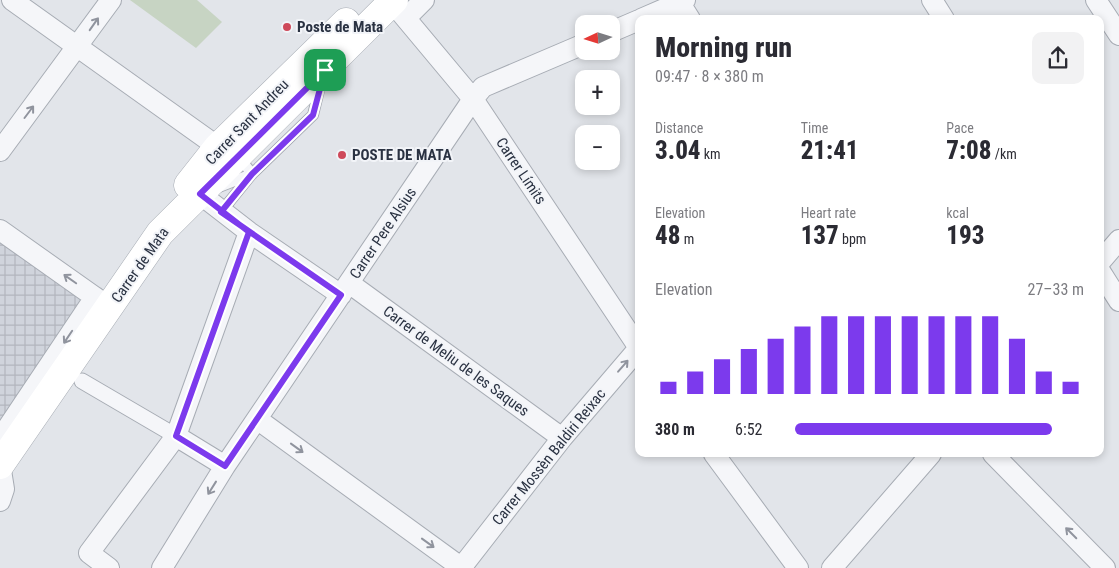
<!DOCTYPE html>
<html lang="en">
<head>
<meta charset="utf-8">
<style>
  body { margin:0; font-family:"Roboto Condensed",sans-serif; background:#f2f2f3; color:#2b2b33; height:100vh; display:flex; flex-direction:column; font-size:19px; white-space:nowrap }
  * { box-sizing:border-box; margin:0 }
  p { font-size:16px; color:#7c7c81 }
  .icon { flex:none; width:28px; height:28px; fill:none; stroke:currentColor; stroke-width:2; stroke-linecap:round; stroke-linejoin:round }
  .map { position:relative; flex:1; overflow:hidden }
  .details { position:absolute; left:635px; top:15px; width:469px; height:442px; display:flex; flex-direction:column; background:#fff; border-radius:10px; box-shadow:0 2px 8px #0003 }
  .details>* { flex:none }
  .needle { width:32px; rotate:266deg }
  .buttons { position:absolute; left:575px; top:15px; display:grid; gap:10px }
  .buttons a { display:grid; place-items:center; width:45px; height:45px; border-radius:10px; background:#fff; box-shadow:0 2px 8px #0003; font-size:25px }
  .pin { position:absolute; display:grid; place-items:center; width:42px; height:42px; color:#fff; margin:-21px; border-radius:10px; box-shadow:0 2px 8px #0006 }
  .round { display:grid; place-items:center; flex:none; width:52px; height:52px; border-radius:10px; background:#f2f2f3 }
  .head { display:flex; align-items:center; justify-content:space-between; height:85px; padding:0 20px }
  h1 { font-size:28px; font-weight:800; line-height:38px }
  .metrics { display:grid; grid-template-columns:repeat(3,1fr); gap:8px; height:85px; padding:5px 20px }
  .metrics div { display:grid; align-content:center }
  .metrics b { font-size:25px; font-weight:800 }
  .metrics small { font-size:14px; font-weight:400 }
  .metrics p { font-size:14px }
  .chart { height:140px; padding:10px 20px }
  .chart p { display:flex; justify-content:space-between }
  .chart svg { width:100%; height:90px; margin-top:5px; stroke:#7c3aed; stroke-width:6 }
  ul { padding:0 20px; list-style:none; font-size:16px }
  li { display:grid; grid-template-columns:80px 60px 1fr; align-items:center; height:38px }
  li i { height:12px; border-radius:6px; background:#7c3aed }
  .map>svg:first-child { display:block }
  .industrial { fill:url(#industrial-grid) }
  .garden { fill:#c7d4c3 }
  .lines { fill:none; stroke-linecap:round; stroke-linejoin:round }
  .service-casing { stroke:#a7acb4; stroke-width:12 }
  .pedestrian-casing { stroke:#a7acb4; stroke-width:17 }
  .minor-casing { stroke:#a7acb4; stroke-width:22 }
  .secondary-casing { stroke:#a7acb4; stroke-width:29 }
  .service { stroke:#f5f6f9; stroke-width:10 }
  .pedestrian { stroke:#f5f6f9; stroke-width:15 }
  .minor { stroke:#f5f6f9; stroke-width:20 }
  .secondary { stroke:#fff; stroke-width:28 }
  .oneway { stroke:#90949e }
  .route-casing { stroke:#fff; stroke-width:10 }
  .route { stroke:#7c3aed; stroke-width:6 }
  .poi-dot { fill:#ce495a; stroke:#f2f4f8; stroke-width:2 }
  .labels { text-anchor:middle; stroke-width:4; stroke-linejoin:round; paint-order:stroke }
  .poi-label { font-size:15px; font-weight:bold; fill:#2a3242; stroke:#f2f4f8; text-anchor:start }
  .street-label { font-size:15px; fill:#2a3242; stroke:#f2f4f8 }
</style>
</head>
<body>
<div class="map">
<svg width="1119" height="568" viewBox="0 0 1119 568">
  <defs>
    <pattern id="industrial-grid" width="8" height="8" patternUnits="userSpaceOnUse" patternTransform="scale(1.25)"><rect width="8" height="8" fill="#d0d4dc"/><path d="M0 4h8M4 0v8" fill="none" stroke="#b3b6be"/></pattern>
  </defs>
  <rect width="100%" height="100%" fill="#e2e5ea"/>
  <path class="industrial" d="M0,230L110,307L0,465Z"/>
  <path class="garden" d="M130,0H197L222,22L196,48Z"/>
  <g class="lines">
    <defs>
      <path id="service" d="M239,157L252,174L313,115L321,82
        M219,187L252,174
        M221,212L251,175"/>
      <path id="pedestrian" d="M82,381L176,436"/>
      <path id="minor" d="M12,0L218,147
        M392,0V2L473,99L639,348
        M678,0L690,19
        M932,0L944,19
        M1096,0L1119,35
        M406,18L424,0
        M641,19L685,0
        M611,32L639,20
        M0,151L111,0
        M200,194L249,232L341,295
        M0,230L106,305
        M1100,262L1119,240
        M1100,271L1119,301
        M349,283L562,438
        M257,419L462,568
        M176,436L225,466
        M0,439L95,297
        M714,454L798,568
        M993,454L1105,568
        M0,501L4,489L0,464
        M109,568L89,553L176,436L249,232
        M162,568L225,466L473,99L483,87L584,44
        M461,568L562,438L639,348
        M832,568L931,454"/>
      <path id="secondary" d="M188,185L218,147L346,22
        M0,465L160,233L394,0"/>
    </defs>
    <use href="#service" class="service-casing"/>
    <use href="#pedestrian" class="pedestrian-casing"/>
    <use href="#minor" class="minor-casing"/>
    <use href="#secondary" class="secondary-casing"/>
    <use href="#service" class="service"/>
    <use href="#pedestrian" class="pedestrian"/>
    <use href="#minor" class="minor"/>
    <use href="#secondary" class="secondary"/>
  </g>
  <defs><path id="oneway-shaft" d="M-6 0H5M1.5-3L5.5 0L1.5 3" fill="none" stroke-width="1.6" stroke-linecap="round" stroke-linejoin="round" transform="scale(1.25)"/></defs>
  <g class="oneway">
    <use href="#oneway-shaft" transform="translate(94 24) rotate(-55)"/>
    <use href="#oneway-shaft" transform="translate(29 112) rotate(-53)"/>
    <use href="#oneway-shaft" transform="translate(70 279) rotate(-145)"/>
    <use href="#oneway-shaft" transform="translate(68 337) rotate(124)"/>
    <use href="#oneway-shaft" transform="translate(623 366) rotate(-49)"/>
    <use href="#oneway-shaft" transform="translate(297 448) rotate(36)"/>
    <use href="#oneway-shaft" transform="translate(212 488) rotate(122)"/>
    <use href="#oneway-shaft" transform="translate(1071 533) rotate(-135)"/>
    <use href="#oneway-shaft" transform="translate(428 543) rotate(36)"/>
  </g>
  <g class="lines">
    <defs>
      <path id="route" d="M325,70L200,194L249,232L176,436L225,466L341,295L221,212L252,174L313,115L325,70"/>
    </defs>
    <use href="#route" class="route-casing"/>
    <use href="#route" class="route"/>
  </g>
  <g class="poi-dot">
    <circle cx="287" cy="27" r="5"/>
    <circle cx="342" cy="155" r="5"/>
  </g>
  <g class="labels">
    <g class="poi-label">
      <text x="297" y="32">Poste de Mata</text>
      <text x="352" y="160">POSTE DE MATA</text>
    </g>
    <g class="street-label">
      <text transform="translate(247 122) rotate(-46)" y="5">Carrer Sant Andreu</text>
      <text transform="translate(521 171) rotate(56)" y="5">Carrer Límits</text>
      <text transform="translate(383 233) rotate(-56)" y="5">Carrer Pere Alsius</text>
      <text transform="translate(140 265) rotate(-55)" y="5">Carrer de Mata</text>
      <text transform="translate(456 361) rotate(36)" y="5">Carrer de Meliu de les Saques</text>
      <text transform="translate(549 457) rotate(-51)" y="5">Carrer Mossèn Baldiri Reixac</text>
    </g>
  </g>
</svg>
<div class="buttons">
<a><svg class="needle" viewBox="-14 -14 28 28"><path d="M0-13l5 13h-10z" fill="#e53935"/><path d="M0 13l5-13h-10z" fill="#7c7c81"/></svg></a>
<a>+</a>
<a>−</a>
</div>
<div class="pin" style="left:325px;top:70px;background:#1e9e55"><svg class="icon" aria-label="arrive" viewBox="0 0 24 24"><path d="M6 21V4h12l-3 4 3 4H6"/></svg></div>
<section class="details">
<div class="head"><div><h1>Morning run</h1><p>09:47 · 8 × 380 m</p></div><a class="round"><svg class="icon" aria-label="share" viewBox="0 0 24 24"><path d="M12 15V3M7 8l5-5 5 5M5 13v7h14v-7"/></svg></a></div>
<div class="metrics">
<div><p>Distance</p><b>3.04<small> km</small></b></div>
<div><p>Time</p><b>21:41</b></div>
<div><p>Pace</p><b>7:08<small> /km</small></b></div>
</div>
<div class="metrics">
<div><p>Elevation</p><b>48<small> m</small></b></div>
<div><p>Heart rate</p><b>137<small> bpm</small></b></div>
<div><p>kcal</p><b>193</b></div>
</div>
<div class="chart"><p><span>Elevation</span>27–33 m</p>
<svg viewBox="0 0 160 44" preserveAspectRatio="none"><path d="M5 44V38M15 44V33M25 44V27M35 44V22M45 44V17M55 44V11M65 44V6M75 44V6M85 44V6M95 44V6M105 44V6M115 44V6M125 44V6M135 44V17M145 44V33M155 44V38"/></svg>
</div>
<ul>
<li><b>380 m</b>6:52<i style="width:89%"></i></li>
</ul>
</section>
</div>
</body>
</html>
